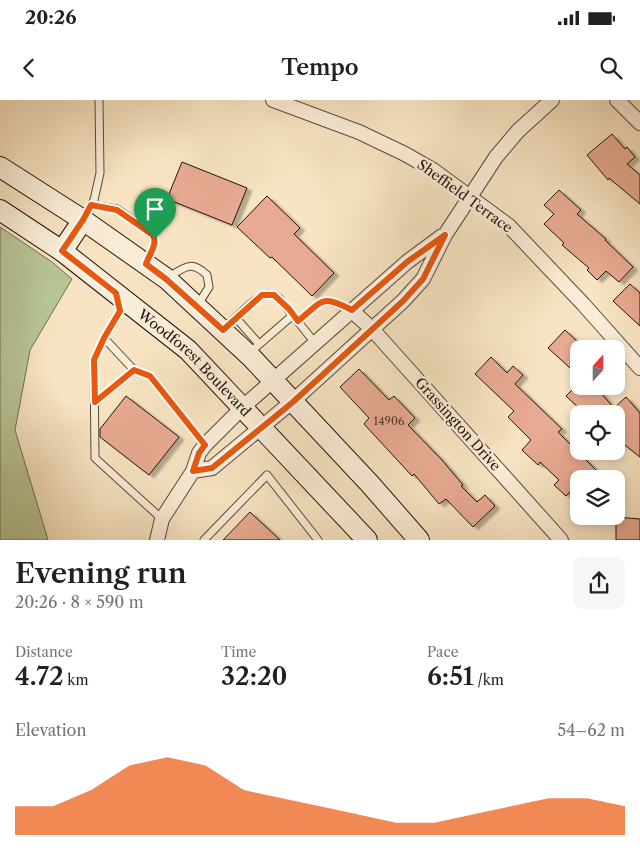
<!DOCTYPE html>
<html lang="en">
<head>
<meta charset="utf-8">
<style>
  body { margin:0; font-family:"Libre Caslon Text",serif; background:#f6f6f6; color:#202124; height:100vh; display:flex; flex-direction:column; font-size:19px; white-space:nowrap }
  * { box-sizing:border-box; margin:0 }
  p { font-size:16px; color:#757577 }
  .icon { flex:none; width:28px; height:28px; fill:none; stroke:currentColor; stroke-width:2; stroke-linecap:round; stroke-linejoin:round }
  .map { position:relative; height:440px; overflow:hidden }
  .details { display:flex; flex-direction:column; background:#fff; flex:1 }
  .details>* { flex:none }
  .needle { width:32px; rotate:21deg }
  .controls { position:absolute; left:570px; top:240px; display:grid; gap:10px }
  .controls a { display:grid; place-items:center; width:55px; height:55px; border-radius:10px; background:#fff; box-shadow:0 2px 8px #0003; font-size:25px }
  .pin { position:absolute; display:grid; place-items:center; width:42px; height:42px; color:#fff; margin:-51px -21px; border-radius:50% 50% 50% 0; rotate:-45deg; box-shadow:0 0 5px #0007 }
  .pin .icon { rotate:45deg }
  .round { display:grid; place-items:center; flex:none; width:52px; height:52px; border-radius:10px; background:#f6f6f6 }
  .overview { display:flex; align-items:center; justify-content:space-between; height:85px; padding:0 15px }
  h1 { font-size:28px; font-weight:600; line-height:38px }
  .stats { display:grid; grid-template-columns:repeat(3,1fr); gap:8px; height:85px; padding:5px 15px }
  .stats div { display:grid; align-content:center }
  .stats b { font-size:25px; font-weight:600 }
  .stats small { font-size:14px; font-weight:400 }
  .stats p { font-size:14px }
  .chart { height:140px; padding:10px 15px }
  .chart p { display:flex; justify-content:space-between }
  .chart svg { width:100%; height:90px; margin-top:5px; fill:#ea580c; opacity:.7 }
  .status { display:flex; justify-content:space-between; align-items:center; height:35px; padding:0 25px; background:#fff; direction:ltr }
  .status svg { height:14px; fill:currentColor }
  header { display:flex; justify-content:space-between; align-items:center; height:65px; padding:0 15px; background:#fff; font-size:22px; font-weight:600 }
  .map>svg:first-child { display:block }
  .green { fill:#b8c597; stroke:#6d6d53 }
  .building { fill:#e8aa92; stroke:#22150f; filter:url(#shadow) }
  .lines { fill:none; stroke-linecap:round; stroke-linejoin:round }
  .service-casing { stroke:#58493c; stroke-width:9 }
  .minor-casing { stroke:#58493c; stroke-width:16 }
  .secondary-casing { stroke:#22150f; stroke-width:22 }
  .service { stroke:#faedd7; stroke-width:7 }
  .minor { stroke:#faedd7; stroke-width:14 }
  .secondary { stroke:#faedd7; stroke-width:20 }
  .route-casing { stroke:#fff; stroke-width:10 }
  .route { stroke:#ea580c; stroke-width:6 }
  .labels { text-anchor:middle; stroke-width:5; stroke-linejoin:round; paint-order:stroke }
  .number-label { font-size:11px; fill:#543a30 }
  .street-label { font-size:14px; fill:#22150f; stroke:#faedd7 }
</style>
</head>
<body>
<div class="status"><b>20:26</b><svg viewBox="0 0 49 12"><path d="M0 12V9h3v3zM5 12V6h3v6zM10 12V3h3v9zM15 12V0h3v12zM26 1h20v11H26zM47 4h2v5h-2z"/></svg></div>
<header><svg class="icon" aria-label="back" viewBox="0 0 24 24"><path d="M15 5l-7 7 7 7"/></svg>Tempo<svg class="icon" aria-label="search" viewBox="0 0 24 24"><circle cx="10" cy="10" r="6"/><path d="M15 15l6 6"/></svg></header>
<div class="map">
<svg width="640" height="440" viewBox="0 0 640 440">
  <defs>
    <filter id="shadow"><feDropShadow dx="5" dy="3" stdDeviation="1" flood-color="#0004"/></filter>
  </defs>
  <rect width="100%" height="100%" fill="#f8e4c2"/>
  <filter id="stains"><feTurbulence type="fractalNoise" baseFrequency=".004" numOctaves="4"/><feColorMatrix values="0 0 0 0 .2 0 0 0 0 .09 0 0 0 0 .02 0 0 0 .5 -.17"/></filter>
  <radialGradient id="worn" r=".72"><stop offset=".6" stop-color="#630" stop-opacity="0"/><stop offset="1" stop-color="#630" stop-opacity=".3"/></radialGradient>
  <path class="green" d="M0,127L52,162L72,179L30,250L15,330L48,440H0Z"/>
  <path class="building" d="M612,34L625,49L627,47L635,57L627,64L640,75V104L609,78L608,80L587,55Z
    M182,62L247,88L232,125L167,99Z
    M559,90L581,110L577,114L606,139L605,140L633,167L619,182L606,171L597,180L587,170L589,168L562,145L564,143L544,124L554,114L544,105Z
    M267,96L300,128L294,134L334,173L312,196L272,157L270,158L237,127Z
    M630,184L640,193V226L613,201Z
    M565,230L579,243V276L548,248Z
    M491,257L507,273L513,266L523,275L515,284L562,329L558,332L605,379H579V382L566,396L554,385L559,380L540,362L538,365L522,350L531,340L508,317L514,311L475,274Z
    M359,269L389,300L394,296L415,318L408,325L441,359L463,385L461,386L477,402L485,395L495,406L473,427L446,399L439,404L414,374L412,376L364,324L369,318L340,287Z
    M576,286H606L600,292L614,308L626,297L640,313V357L616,338V314H595L587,305L582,311L566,296Z
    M126,296L179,337L149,375L100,337V329Z
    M250,412L280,440H223Z
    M616,417L640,419V440H616Z"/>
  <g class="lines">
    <defs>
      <path id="service" d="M91,105L117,109L153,135C158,143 150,154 147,163
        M84,118L94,100L100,73L99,0
        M169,177C185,167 191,160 207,175L209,187L197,206
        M118,201L120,211L104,238L94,260L95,358L162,419
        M236,218L259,244
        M298,221C324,200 321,194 352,211
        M223,230C232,222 255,197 264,195C270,193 274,195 279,198L315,243
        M104,238L134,270L150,276L205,345
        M248,254L293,215
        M95,302L134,270
        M204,440L267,375L318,440"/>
      <path id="minor" d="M273,0L359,32L405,54L433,70L509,126L584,205L640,268
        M617,0L640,23
        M352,211L372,229L561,440
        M193,371L212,368L293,301L403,201L423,179L445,135L496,57L518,31L552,0
        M157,440L162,419L193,371L199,353L205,345L243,307L407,162L442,136"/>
      <g id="secondary">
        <path d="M0,67L83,120L167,179L252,258L370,384L419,440"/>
        <path id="s1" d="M0,110L62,151L188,250L367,440"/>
        <path d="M62,151L83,120"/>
      </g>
    </defs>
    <use href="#service" class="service-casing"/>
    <use href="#minor" class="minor-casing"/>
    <use href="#secondary" class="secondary-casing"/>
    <use href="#service" class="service"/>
    <use href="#minor" class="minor"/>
    <use href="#secondary" class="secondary"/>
  </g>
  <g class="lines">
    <defs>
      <path id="route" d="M91,105L117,110L153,135C158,144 149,155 146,164L166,179L223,230L262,195H274L289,209L298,221C324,200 321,194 352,210L407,162L445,135L423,179L403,201L293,302L212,368L193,371L199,353L205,345L150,276L134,270L95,302L94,260L104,238L120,211L116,193L62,151L83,120Z"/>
    </defs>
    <use href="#route" class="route-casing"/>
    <use href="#route" class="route"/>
  </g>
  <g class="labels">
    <g class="number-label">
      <text x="389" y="325">14906</text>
    </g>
    <g class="street-label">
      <text transform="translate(465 96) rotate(36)" y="5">Sheffield Terrace</text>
      <text dy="5" stroke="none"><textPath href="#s1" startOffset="248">Woodforest Boulevard</textPath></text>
      <text transform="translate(458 324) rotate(48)" y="5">Grassington Drive</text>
    </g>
  </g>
  <rect width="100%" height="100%" filter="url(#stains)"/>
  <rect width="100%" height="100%" fill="url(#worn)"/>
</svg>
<div class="controls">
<a><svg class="needle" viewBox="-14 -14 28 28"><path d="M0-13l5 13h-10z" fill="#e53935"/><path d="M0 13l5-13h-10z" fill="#757577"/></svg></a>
<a><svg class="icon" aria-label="locate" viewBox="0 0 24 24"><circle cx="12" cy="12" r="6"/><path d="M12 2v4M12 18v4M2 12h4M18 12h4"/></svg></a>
<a><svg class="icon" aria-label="layers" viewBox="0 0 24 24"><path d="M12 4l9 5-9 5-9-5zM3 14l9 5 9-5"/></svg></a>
</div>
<div class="pin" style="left:155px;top:139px;background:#1e9e55"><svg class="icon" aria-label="arrive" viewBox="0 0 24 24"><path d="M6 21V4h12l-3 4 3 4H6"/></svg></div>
</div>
<section class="details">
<div class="overview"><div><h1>Evening run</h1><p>20:26 · 8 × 590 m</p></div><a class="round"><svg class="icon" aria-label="share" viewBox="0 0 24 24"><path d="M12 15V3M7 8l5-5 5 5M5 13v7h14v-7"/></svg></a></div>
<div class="stats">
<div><p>Distance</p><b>4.72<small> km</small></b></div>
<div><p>Time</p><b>32:20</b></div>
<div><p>Pace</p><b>6:51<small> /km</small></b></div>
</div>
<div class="chart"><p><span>Elevation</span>54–62 m</p>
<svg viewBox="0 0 160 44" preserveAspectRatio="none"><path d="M0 44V30L10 30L20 22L30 10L40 6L50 10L60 22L70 26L80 30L90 34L100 38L110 38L120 34L130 30L140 26L150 26L160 30V44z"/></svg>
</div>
</section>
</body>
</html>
